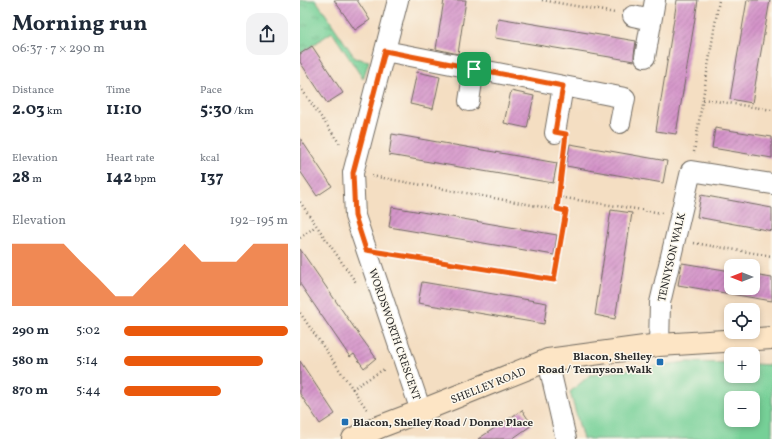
<!DOCTYPE html>
<html lang="en">
<head>
<meta charset="utf-8">
<style>
  body { margin:0; font-family:Vollkorn,serif; background:#f2f2f3; color:#1f2937; height:100vh; display:flex; flex-direction:column; font-size:15px; white-space:nowrap }
  * { box-sizing:border-box; margin:0 }
  p { font-size:13px; color:#747a83 }
  .icon { flex:none; width:22px; height:22px; fill:none; stroke:currentColor; stroke-width:2; stroke-linecap:round; stroke-linejoin:round }
  .map { position:relative; flex:1; overflow:hidden }
  .details { display:flex; flex-direction:column; background:#fff; width:300px }
  .details>* { flex:none }
  .needle { width:26px; rotate:270deg }
  .tools { position:absolute; left:424px; top:259px; display:grid; gap:8px }
  .tools a { display:grid; place-items:center; width:36px; height:36px; border-radius:8px; background:#fff; box-shadow:0 2px 6px #0003; font-size:20px }
  .pin { position:absolute; display:grid; place-items:center; width:34px; height:34px; color:#fff; margin:-17px; border-radius:8px; box-shadow:0 2px 6px #0006 }
  .round { display:grid; place-items:center; flex:none; width:42px; height:42px; border-radius:12px; background:#f2f2f3 }
  .head { display:flex; align-items:center; justify-content:space-between; height:68px; padding:0 12px }
  h1 { font-size:22px; font-weight:700; line-height:30px }
  .metrics { display:grid; grid-template-columns:repeat(3,1fr); gap:6px; height:68px; padding:4px 12px }
  .metrics div { display:grid; align-content:center }
  .metrics b { font-size:17px; font-weight:700 }
  .metrics small { font-size:11px; font-weight:400 }
  .metrics p { font-size:11px }
  .chart { height:112px; padding:8px 12px }
  .chart p { display:flex; justify-content:space-between }
  .chart svg { width:100%; height:72px; margin-top:4px; fill:#ea580c; opacity:.7 }
  ul { padding:0 12px; list-style:none; font-size:13px }
  li { display:grid; grid-template-columns:64px 48px 1fr; align-items:center; height:30px }
  li i { height:10px; border-radius:5px; background:#ea580c }
  main { display:flex; flex:1; min-height:0 }
  .map>svg:first-child { display:block }
  .grass { fill:url(#grass-tufts); stroke:#507e61 }
  .park { fill:#76d097; stroke:#507e61; fill-rule:evenodd }
  .building { fill:url(#building-hatch) }
  .lines { fill:none; stroke-linecap:round; stroke-linejoin:round }
  .street-casing { stroke:#716a60; stroke-width:22 }
  .secondary-casing { stroke:#716a60; stroke-width:24 }
  .path { stroke:#716a60; stroke-width:2.5; stroke-dasharray:1 3; stroke-linecap:butt }
  .street { stroke:#fff; stroke-width:20 }
  .secondary { stroke:#fde5c5; stroke-width:22 }
  .route-casing { stroke:#fff; stroke-width:8 }
  .route { stroke:#ea580c; stroke-width:5 }
  .poi-dot { fill:#1f6fb2; stroke:#fbf7ec; stroke-width:1.5 }
  .labels { text-anchor:middle; stroke-width:3; stroke-linejoin:round; paint-order:stroke }
  .street-label { font-size:11px; fill:#2b2b2b; stroke:#fbf7ec }
  .poi-label { font-size:11px; font-weight:bold; fill:#2b2b2b; stroke:#fbf7ec; text-anchor:end }
</style>
</head>
<body>
<main>
<section class="details">
<div class="head"><div><h1>Morning run</h1><p>06:37 · 7 × 290 m</p></div><a class="round"><svg class="icon" aria-label="share" viewBox="0 0 24 24"><path d="M12 15V3M7 8l5-5 5 5M5 13v7h14v-7"/></svg></a></div>
<div class="metrics">
<div><p>Distance</p><b>2.03<small> km</small></b></div>
<div><p>Time</p><b>11:10</b></div>
<div><p>Pace</p><b>5:30<small> /km</small></b></div>
</div>
<div class="metrics">
<div><p>Elevation</p><b>28<small> m</small></b></div>
<div><p>Heart rate</p><b>142<small> bpm</small></b></div>
<div><p>kcal</p><b>137</b></div>
</div>
<div class="chart"><p><span>Elevation</span>192–195 m</p>
<svg viewBox="0 0 160 44" preserveAspectRatio="none"><path d="M0 44V6L10 6L20 6L30 6L40 17L50 27L60 38L70 38L80 27L90 17L100 6L110 17L120 17L130 17L140 6L150 6L160 6V44z"/></svg>
</div>
<ul>
<li><b>290 m</b>5:02<i style="width:100%"></i></li>
<li><b>580 m</b>5:14<i style="width:85%"></i></li>
<li><b>870 m</b>5:44<i style="width:59%"></i></li>
</ul>
</section>
<div class="map">
<svg width="472" height="439" viewBox="0 0 472 439">
  <defs>
    <pattern id="grass-tufts" width="24" height="20" patternUnits="userSpaceOnUse"><rect width="24" height="20" fill="#76d097"/><path d="M3 7l-1-3M5 7V3M7 7l1-3M15 17l-1-3M17 17v-4M19 17l1-3" fill="none" stroke="#61a97b"/></pattern>
    <pattern id="building-hatch" width="6" height="6" patternUnits="userSpaceOnUse"><rect width="6" height="6" fill="#d493c9"/><path d="M-1 1l2-2M0 6l6-6M5 7l2-2" fill="none" stroke="#ac78a3"/></pattern>
  </defs>
  <rect width="100%" height="100%" fill="#fbf7ec"/>
  <filter id="ink" filterUnits="userSpaceOnUse"><feTurbulence type="fractalNoise" baseFrequency=".025" numOctaves="2"/><feDisplacementMap in="SourceGraphic" scale="8" xChannelSelector="R" yChannelSelector="G"/><feConvolveMatrix kernelMatrix="1 2 1 2 8 2 1 2 1" color-interpolation-filters="sRGB"/></filter>
  <filter id="wash" filterUnits="userSpaceOnUse"><feTurbulence type="fractalNoise" baseFrequency=".012" numOctaves="4" result="noise"/><feDisplacementMap in="SourceGraphic" scale="16" xChannelSelector="R" yChannelSelector="G"/><feGaussianBlur stdDeviation="0.9" result="paint"/><feColorMatrix in="noise" values="0 0 0 0 0 0 0 0 0 0 0 0 0 0 0 0 0 1.4 0 .05"/><feComposite in="paint" operator="in"/></filter>
  <g filter="url(#wash)">
    <rect width="100%" height="100%" fill="#f4dec2"/>
    <path class="grass" d="M0,0H16L55,58L69,61L63,79L32,32L0,54Z"/>
    <path class="park" d="M386,362L431,363V376H453V364L472,365V439H283L270,392L290,375ZM431,398H453V420H431Z"/>
    <g id="blocks">
      <path class="building" d="M34,0H57L70,20L55,30Z
        M144,0H166L158,54L136,49Z
        M377,0H398L376,134L356,131Z
        M447,0H470L452,103L430,99Z
        M198,18L336,41L334,55V61L195,38Z
        M12,46L43,93L27,103L0,62V54Z
        M117,72L140,77L133,109L110,104Z
        M211,91L234,96L227,128L204,123Z
        M415,128L472,137V158L412,148Z
        M92,134L257,163L253,183L89,155Z
        M0,138L32,186L17,196L0,171Z
        M270,144L367,161L363,183L266,166Z
        M401,195L472,208V231L397,217Z
        M92,207L257,235L254,255L89,227Z
        M311,210L332,213L315,319L295,315Z
        M0,249L55,329L76,358L64,368L54,354L50,357L0,284Z
        M382,263L431,271V288H453V275L472,278V301L378,285Z
        M122,282L247,303L244,324L118,303Z
        M0,361L35,414L20,424L0,394Z
        M222,410L232,425L212,439H178Z"/>
    </g>
  </g>
  <g filter="url(#ink)">
    <use href="#blocks" fill-opacity="0" stroke="#716a60" stroke-width="1"/>
    <g class="lines">
      <defs>
        <path id="street" d="M98,0L53,173L55,216L121,411
          M333,16L351,20
          M85,51L325,98L320,123
          M345,57L355,0
          M169,101L174,69
          M255,133L263,86
          M359,345L360,303L391,171L472,184
          M248,361L266,439"/>
        <path id="secondary" d="M53,439L79,427L121,411L248,360L359,345L472,338"/>
      </defs>
      <use href="#street" class="street-casing"/>
      <use href="#secondary" class="secondary-casing"/>
      <path class="path" d="M242,0L315,13
        M0,87L40,144H42
        M403,99L472,110
        M394,152L419,0
        M72,176L265,211L254,279L88,253
        M258,197L362,213
        M0,202L57,284
        M257,209L264,150
        M0,238L16,226
        M394,243L472,256
        M0,313L68,411
        M52,389L86,368"/>
      <use href="#street" class="street"/>
      <use href="#secondary" class="secondary"/>
    </g>
  </g>
  <g class="lines" filter="url(#ink)">
    <defs>
      <path id="route" d="M85,51L263,86L255,132L266,134L257,209L266,211L254,280L66,250L55,216L53,173Z"/>
    </defs>
    <use href="#route" class="route-casing"/>
    <use href="#route" class="route"/>
  </g>
  <g class="poi-dot">
    <rect x="356" y="358" width="8" height="8" rx="2"/>
    <rect x="41" y="418" width="8" height="8" rx="2"/>
  </g>
  <g class="labels">
    <g class="street-label">
      <text transform="translate(371 257) rotate(-77)" y="4">TENNYSON WALK</text>
      <text transform="translate(95 334) rotate(71)" y="4">WORDSWORTH CRESCENT</text>
      <text transform="translate(188 385) rotate(-22)" y="4">SHELLEY ROAD</text>
    </g>
    <g class="poi-label">
      <text x="352" y="360">Blacon, Shelley<tspan x="352" dy="13">Road / Tennyson Walk</tspan></text>
      <text x="53" y="426" text-anchor="start">Blacon, Shelley Road / Donne Place</text>
    </g>
  </g>
</svg>
<div class="tools">
<a><svg class="needle" viewBox="-14 -14 28 28"><path d="M0-13l5 13h-10z" fill="#e53935"/><path d="M0 13l5-13h-10z" fill="#747a83"/></svg></a>
<a><svg class="icon" aria-label="locate" viewBox="0 0 24 24"><circle cx="12" cy="12" r="6"/><path d="M12 2v4M12 18v4M2 12h4M18 12h4"/></svg></a>
<a>+</a>
<a>−</a>
</div>
<div class="pin" style="left:174px;top:69px;background:#1e9e55"><svg class="icon" aria-label="arrive" viewBox="0 0 24 24"><path d="M6 21V4h12l-3 4 3 4H6"/></svg></div>
</div>
</main>
</body>
</html>
